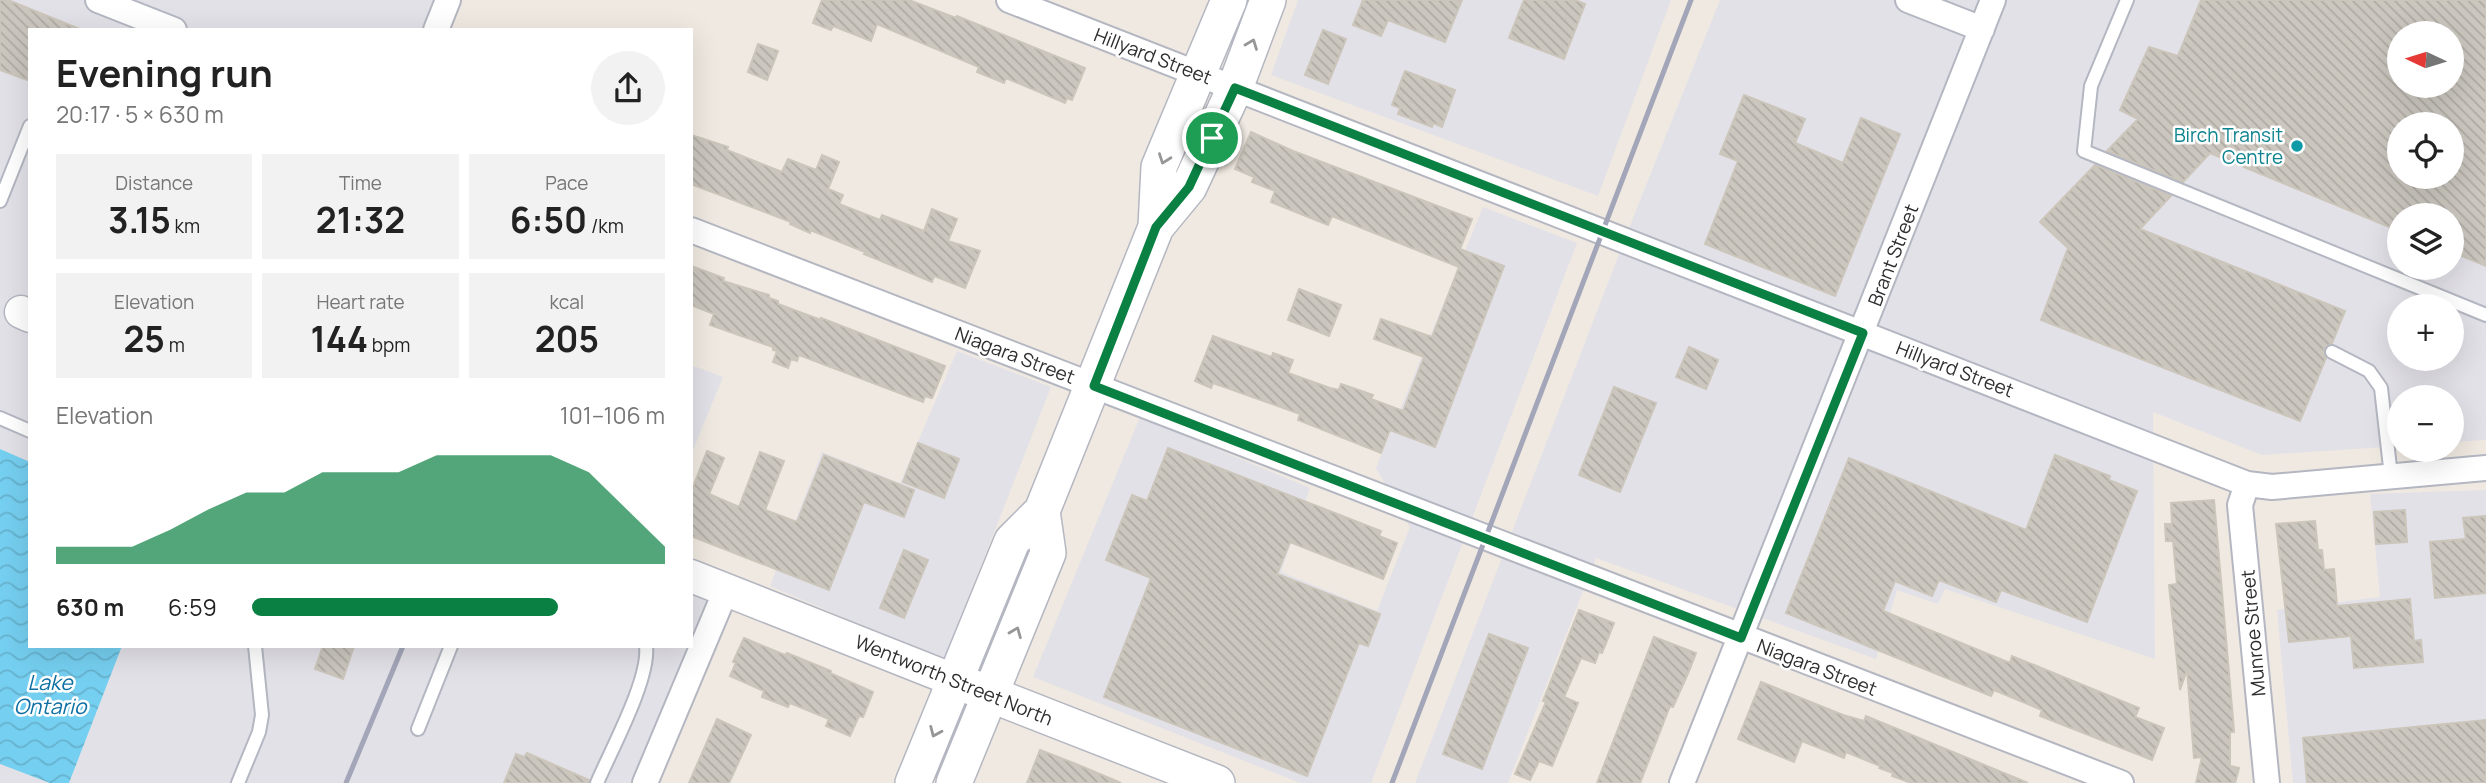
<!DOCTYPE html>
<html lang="en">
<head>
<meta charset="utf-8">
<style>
  body { margin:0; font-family:Manrope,sans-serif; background:#f2f2f2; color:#222; height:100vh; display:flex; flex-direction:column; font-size:26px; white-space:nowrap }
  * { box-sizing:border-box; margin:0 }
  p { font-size:23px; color:#767676 }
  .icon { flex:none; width:38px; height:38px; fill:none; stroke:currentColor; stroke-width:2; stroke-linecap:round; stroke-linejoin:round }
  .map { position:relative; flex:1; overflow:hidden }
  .details { position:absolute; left:28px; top:28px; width:665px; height:620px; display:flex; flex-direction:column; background:#fff; border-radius:0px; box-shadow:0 7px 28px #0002 }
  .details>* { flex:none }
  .needle { width:46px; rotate:274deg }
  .buttons { position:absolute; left:2387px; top:21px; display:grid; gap:14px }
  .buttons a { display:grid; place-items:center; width:77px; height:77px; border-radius:50%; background:#fff; box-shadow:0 7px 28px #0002; font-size:35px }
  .pin { position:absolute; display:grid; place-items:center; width:60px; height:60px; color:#fff; margin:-30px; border:4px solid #fff; border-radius:50%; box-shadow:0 2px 7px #0007 }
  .round { display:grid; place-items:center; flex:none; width:74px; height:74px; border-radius:37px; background:#f2f2f2 }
  .summary { display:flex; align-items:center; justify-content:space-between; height:119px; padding:0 28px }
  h1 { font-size:38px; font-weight:700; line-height:52px }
  .stats { display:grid; grid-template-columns:repeat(3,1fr); gap:10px; height:119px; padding:7px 28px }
  .stats div { display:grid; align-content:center; border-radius:0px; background:#f2f2f2; text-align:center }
  .stats b { font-size:35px; font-weight:700 }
  .stats small { font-size:19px; font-weight:400 }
  .stats p { font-size:19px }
  .chart { height:196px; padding:14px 28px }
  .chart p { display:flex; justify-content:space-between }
  .chart svg { width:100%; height:126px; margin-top:7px; fill:#0b8043; opacity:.7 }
  ul { padding:0 28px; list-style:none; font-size:23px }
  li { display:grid; grid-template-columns:112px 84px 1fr; align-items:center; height:52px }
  li i { height:18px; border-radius:9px; background:#0b8043 }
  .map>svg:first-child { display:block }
  .industrial { fill:#e3e1e8; fill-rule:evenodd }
  .water { fill:url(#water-waves) }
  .building { fill:url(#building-back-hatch); stroke:#cbc5ba; stroke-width:2; fill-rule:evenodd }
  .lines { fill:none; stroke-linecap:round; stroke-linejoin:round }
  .service-casing { stroke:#b4b7c1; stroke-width:16 }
  .minor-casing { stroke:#b4b7c1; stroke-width:28 }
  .tertiary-casing { stroke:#b4b7c1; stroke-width:35 }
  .secondary-casing { stroke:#b4b7c1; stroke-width:38 }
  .service { stroke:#fff; stroke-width:12 }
  .minor { stroke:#fff; stroke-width:24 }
  .tertiary { stroke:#fff; stroke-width:32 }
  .secondary { stroke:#fff; stroke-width:35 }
  .rail { stroke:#a3a6b8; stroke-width:5 }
  .oneway { stroke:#969696 }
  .route-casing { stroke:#fff; stroke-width:14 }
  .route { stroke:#0b8043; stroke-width:9 }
  .culture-dot { fill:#0f9aa8; stroke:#fff; stroke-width:2.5 }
  .labels { text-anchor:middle; stroke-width:5; stroke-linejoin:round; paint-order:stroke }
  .street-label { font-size:19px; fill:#2e2e2e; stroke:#fff }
  .culture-label { font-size:19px; fill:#0d838f; stroke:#fff; text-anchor:end }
  .water-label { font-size:21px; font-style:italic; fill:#0d6fa3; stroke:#fff }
</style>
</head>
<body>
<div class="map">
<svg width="2486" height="783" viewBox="0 0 2486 783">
  <defs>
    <pattern id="water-waves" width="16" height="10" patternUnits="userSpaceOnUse" patternTransform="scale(1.75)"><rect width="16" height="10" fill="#75cff0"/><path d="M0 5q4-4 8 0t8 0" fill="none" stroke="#66b2ce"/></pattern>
    <pattern id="building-back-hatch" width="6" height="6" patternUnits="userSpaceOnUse" patternTransform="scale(1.75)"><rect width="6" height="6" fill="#cbc7bf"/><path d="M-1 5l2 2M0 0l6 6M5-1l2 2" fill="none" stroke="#afaba4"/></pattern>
  </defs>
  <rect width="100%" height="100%" fill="#efe9e1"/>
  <path class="industrial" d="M0,0H435L424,30H30V462L0,449Z
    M1298,0H1671L1598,196L1271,75Z
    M1720,0H2486V440L2452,442V397H2399V446L2262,455L2153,412L2155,659L1945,589L1938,604L1897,590L1876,659L1596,558L1508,783H1415L1633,218ZM2399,33H2452V86H2399ZM2399,124H2452V177H2399ZM2399,215H2452V268H2399ZM2399,306H2452V359H2399Z
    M1483,207L1577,243L1371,783H1300L1033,677L1140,417L1310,488L1281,572L1377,611L1410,527L1376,468Z
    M957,351L1051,387L944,660L770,586L822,452L900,483Z
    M691,365L723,377L691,455Z
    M2486,490V783H2293L2277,610L2380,597L2370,494Z
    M691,591L708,598L691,638Z
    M122,646H688L631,783H69Z
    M0,764L50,783H0Z"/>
  <path class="water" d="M0,449L30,462V646H122L69,783H50L0,764Z"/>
  <path class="building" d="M0,0H8L82,30H30V81L0,70Z
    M822,0H909L956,18L957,16L1085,68L1072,100L1067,98L1065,103L1006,78L1004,83L977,72L979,67L877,24L871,41L833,26L831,30L813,23Z
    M1363,0H1462L1445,42L1388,20L1381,36L1353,25Z
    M1524,0H1575L1585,4L1564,59L1509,38Z
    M2201,0H2486V266L2452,252V215H2399V231L2210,153L2183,182L2107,151L2138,119L2120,110L2149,47L2178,56ZM2399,33H2452V86H2399ZM2399,124H2452V177H2399Z
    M1323,30L1346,39L1328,84L1305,75Z
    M758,44L778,51L767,80L748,72Z
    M1405,71L1455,90L1442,127L1433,123L1432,127L1398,114L1400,108L1392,105Z
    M1744,95L1805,119L1795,143L1843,163L1861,118L1900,134L1835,296L1705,244L1738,161L1720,154Z
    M1251,132L1293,151L1472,219L1460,249L1504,266L1435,447L1390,430L1381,453L1298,420L1300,414L1213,383L1211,388L1195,381L1213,336L1272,357L1273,353L1293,360L1288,373L1330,388L1339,390L1341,384L1356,389L1373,395L1371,399L1403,411L1424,357L1374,339L1381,319L1432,337L1459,267L1332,216L1328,225L1271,202L1275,191L1252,182L1254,177L1235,169Z
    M691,135L728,147L727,150L782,172L788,159L816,170L822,155L839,162L828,189L843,195L839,204L880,220L882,215L924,231L932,209L957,219L948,241L980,251L965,288L934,276L932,282L864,254L865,252L810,230V233L790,224L791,222L691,184Z
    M2095,165L2171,196L2140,229L2345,311L2332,343L2324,349L2326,358L2300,421L2041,320L2068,248L2040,222Z
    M691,266L724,278L723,281L769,295V298L778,301V304L821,320V318L945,366L932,398L925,396L923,402L799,355L797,361L791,359L788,368L773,362L777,351L773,350V347L710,325L714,314L691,305Z
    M1299,289L1341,305L1329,336L1288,320Z
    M1689,347L1718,360L1706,389L1676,377Z
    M1614,387L1656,403L1620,492L1579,475Z
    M918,443L959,459L944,498L903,482Z
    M1168,448L1381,531L1379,536L1397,543L1383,579L1290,542L1277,574L1380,614L1368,646L1359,643L1307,776L1104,697L1151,578L1106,560L1132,495L1147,501Z
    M707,451L724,458L709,494L739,507L760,452L784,461L765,510L797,522L824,455L914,490L904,517L864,502L829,590L691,536V486L693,487Z
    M2055,455L2110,476L2109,480L2137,491L2087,622L2001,590L1996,602L1939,580L1932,596L1895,581L1883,611L2010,663L2012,656L2139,708L2135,717L2164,728L2152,760L2040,716L2042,710L1994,690L1991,696L1786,613L1849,458L2026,530Z
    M2214,500L2233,719L2234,732H2230V766L2239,768L2235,783H2196L2202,757L2194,758L2187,670L2180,690L2169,585L2177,584L2173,541H2166L2165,524H2172L2171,503Z
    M2405,510L2407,542L2376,544L2374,512Z
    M2486,516V593L2435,598L2430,542L2466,539L2463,518Z
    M2315,521L2318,550H2322L2324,570L2334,569L2337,606L2410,599L2414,641L2421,640L2423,662L2354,668L2351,636L2289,642L2276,524Z
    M904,550L928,560L904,618L880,608Z
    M1579,610L1614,623L1602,653L1599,652L1595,663L1581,658L1564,697L1578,703L1552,766L1539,761L1530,780L1515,774L1546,702L1543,701Z
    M1489,634L1528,648L1482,769L1443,754Z
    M1654,637L1696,653L1689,671L1673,707L1670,706L1640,783H1597Z
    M744,638L785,655L787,653L831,671L830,673L873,692L863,717L859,716L850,736L826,726L829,719L790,703L788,707L762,697L764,691L730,676L736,663L733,662Z
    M323,646H354L343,679L315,669Z
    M1761,682L1843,715L1864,721L1866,716L2028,783H1911L1892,776L1893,773L1879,768L1880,766L1846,752L1844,758L1802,741L1794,762L1738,739Z
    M717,719L751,735L729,783H689Z
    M2486,720V783H2307L2303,738Z
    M1040,750L1076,764L1121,783H1027Z
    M527,753L589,780L588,783H504L516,754L524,757Z"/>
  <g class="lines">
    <defs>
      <path id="service" d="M2127,0L2091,86L2084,151L2486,315
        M0,201L30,126
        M2332,352L2369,371L2381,388L2391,476
        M0,418L30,431
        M418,729L451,646
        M238,783L259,732L262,715L255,646
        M597,783C611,750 650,679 646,646"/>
      <path id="minor" d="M98,0L174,30
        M1009,0L2247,484L2272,487L2486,468
        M1908,0L1982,29
        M436,30L448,0
        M691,230L2121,783
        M2247,484L2240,505L2267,783
        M645,783L726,590
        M1682,783L1993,0"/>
      <path id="tertiary" d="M21,312L30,316
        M691,576L956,681"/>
      <path id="secondary" d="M1156,227L1159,167L1229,0
        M969,686L1217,783
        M913,783L1012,541L1042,511L1156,227L1189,187L1235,88L1268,0
        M954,783L1048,553L1042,511"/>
    </defs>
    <use href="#service" class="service-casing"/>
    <use href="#minor" class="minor-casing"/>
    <use href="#tertiary" class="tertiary-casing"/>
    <use href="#secondary" class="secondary-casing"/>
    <use href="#service" class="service"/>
    <use href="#minor" class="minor"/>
    <use href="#tertiary" class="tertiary"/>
    <use href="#secondary" class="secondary"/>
    <path class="rail" d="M346,783L403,646
      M1392,783L1691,0"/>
  </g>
  <defs><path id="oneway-chevron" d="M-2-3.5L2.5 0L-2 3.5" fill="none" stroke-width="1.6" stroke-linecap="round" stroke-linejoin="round" transform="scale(1.75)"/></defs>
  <g class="oneway">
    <use href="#oneway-chevron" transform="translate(1252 44) rotate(-69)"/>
    <use href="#oneway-chevron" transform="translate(1164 159) rotate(110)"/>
    <use href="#oneway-chevron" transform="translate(1016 632) rotate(-68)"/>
    <use href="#oneway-chevron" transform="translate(935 732) rotate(113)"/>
  </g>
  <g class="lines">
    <defs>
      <path id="route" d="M1235,88L1863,333L1741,638L1094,386L1156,227L1189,187Z"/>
    </defs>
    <use href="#route" class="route-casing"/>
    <use href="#route" class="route"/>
  </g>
  <circle class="culture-dot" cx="2297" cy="146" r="7"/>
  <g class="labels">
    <g class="street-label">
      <text transform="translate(1153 56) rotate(21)" y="7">Hillyard Street</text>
      <text transform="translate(1893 255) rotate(-69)" y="7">Brant Street</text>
      <text transform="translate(1015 355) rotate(21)" y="7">Niagara Street</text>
      <text transform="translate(1955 369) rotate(21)" y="7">Hillyard Street</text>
      <text transform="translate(2253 633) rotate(-95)" y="7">Munroe Street</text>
      <text transform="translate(1817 667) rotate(21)" y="7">Niagara Street</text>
      <text transform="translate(954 680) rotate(22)" y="7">Wentworth Street North</text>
    </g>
    <g class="culture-label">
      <text x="2283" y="142">Birch Transit<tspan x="2283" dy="22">Centre</tspan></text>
    </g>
    <g class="water-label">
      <text x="50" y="690">Lake<tspan x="50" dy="24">Ontario</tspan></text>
    </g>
  </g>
</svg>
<div class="buttons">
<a><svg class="needle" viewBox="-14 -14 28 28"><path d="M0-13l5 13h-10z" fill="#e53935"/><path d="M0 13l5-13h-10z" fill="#767676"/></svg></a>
<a><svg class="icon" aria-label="locate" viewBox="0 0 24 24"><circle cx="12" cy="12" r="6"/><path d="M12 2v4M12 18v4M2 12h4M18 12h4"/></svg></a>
<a><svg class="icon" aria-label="layers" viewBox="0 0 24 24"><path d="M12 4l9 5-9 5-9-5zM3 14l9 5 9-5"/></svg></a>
<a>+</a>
<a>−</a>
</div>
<div class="pin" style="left:1212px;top:138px;background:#1e9e55"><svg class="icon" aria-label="arrive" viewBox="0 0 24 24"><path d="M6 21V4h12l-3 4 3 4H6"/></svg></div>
<section class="details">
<div class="summary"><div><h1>Evening run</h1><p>20:17 · 5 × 630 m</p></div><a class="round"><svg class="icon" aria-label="share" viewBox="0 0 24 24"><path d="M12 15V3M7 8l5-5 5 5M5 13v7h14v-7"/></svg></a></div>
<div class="stats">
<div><p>Distance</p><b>3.15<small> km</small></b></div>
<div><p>Time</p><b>21:32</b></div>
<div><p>Pace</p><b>6:50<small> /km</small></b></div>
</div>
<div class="stats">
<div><p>Elevation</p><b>25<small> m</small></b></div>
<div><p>Heart rate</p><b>144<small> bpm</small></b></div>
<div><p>kcal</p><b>205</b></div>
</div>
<div class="chart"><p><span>Elevation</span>101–106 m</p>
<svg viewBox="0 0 160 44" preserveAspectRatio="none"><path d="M0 44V38L10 38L20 38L30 32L40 25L50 19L60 19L70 12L80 12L90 12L100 6L110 6L120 6L130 6L140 12L150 25L160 38V44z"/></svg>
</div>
<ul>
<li><b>630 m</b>6:59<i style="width:74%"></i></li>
</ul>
</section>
</div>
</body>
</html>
